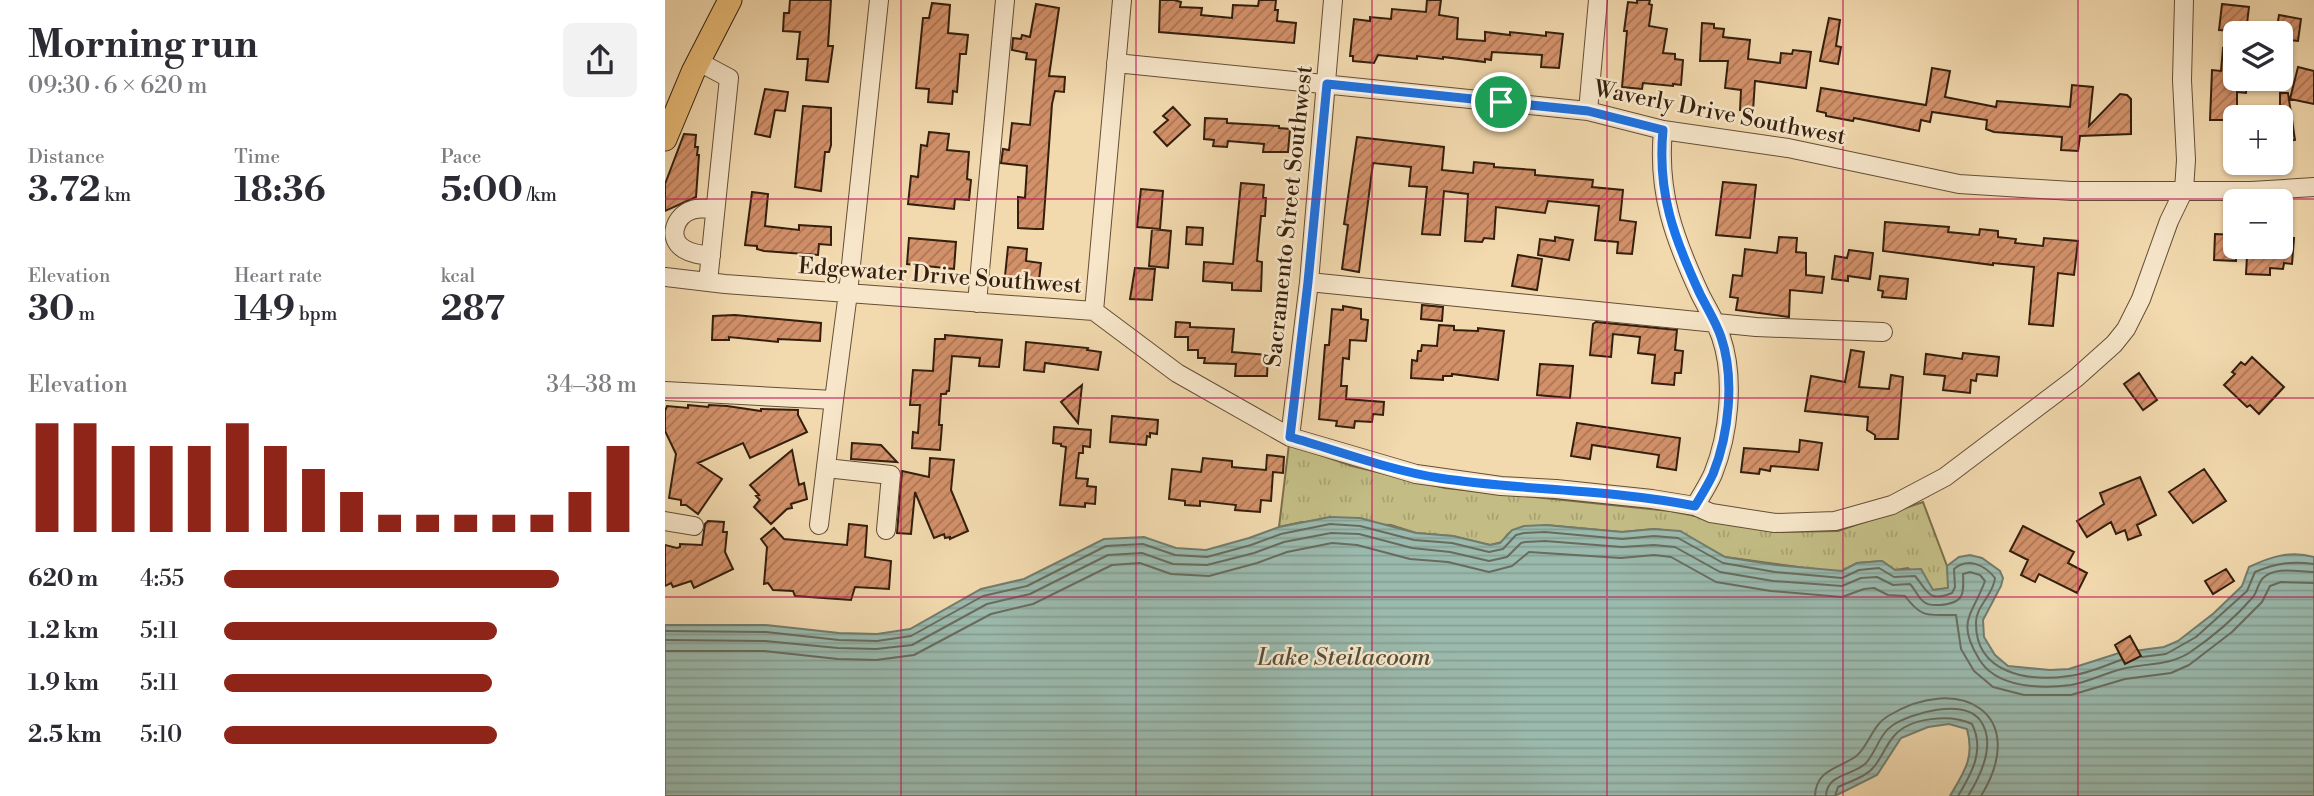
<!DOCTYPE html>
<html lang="en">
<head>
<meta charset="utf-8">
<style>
  body { margin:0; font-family:"Libre Bodoni",serif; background:#f2f2f3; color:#2b2b33; height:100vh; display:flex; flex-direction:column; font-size:26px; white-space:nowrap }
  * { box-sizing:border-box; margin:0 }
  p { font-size:23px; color:#7c7c81 }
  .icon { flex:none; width:38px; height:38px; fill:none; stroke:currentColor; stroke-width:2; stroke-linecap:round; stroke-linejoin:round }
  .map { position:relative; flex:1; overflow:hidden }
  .sheet { display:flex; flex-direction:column; background:#fff; width:665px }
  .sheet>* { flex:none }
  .tools { position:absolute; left:1558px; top:21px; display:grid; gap:14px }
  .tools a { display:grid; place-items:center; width:70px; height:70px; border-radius:10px; background:#fff; box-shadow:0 2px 5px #0004; font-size:35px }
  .pin { position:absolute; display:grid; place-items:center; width:60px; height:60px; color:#fff; margin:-30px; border:4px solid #fff; border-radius:50%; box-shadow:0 2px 7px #0007 }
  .round { display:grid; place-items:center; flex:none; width:74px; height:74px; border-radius:10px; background:#f2f2f3 }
  .head { display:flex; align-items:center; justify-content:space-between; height:119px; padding:0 28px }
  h1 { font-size:38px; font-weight:800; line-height:52px }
  .metrics { display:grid; grid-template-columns:repeat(3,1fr); gap:10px; height:119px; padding:7px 28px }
  .metrics div { display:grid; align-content:center }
  .metrics b { font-size:35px; font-weight:800 }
  .metrics small { font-size:19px; font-weight:400 }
  .metrics p { font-size:19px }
  .chart { height:196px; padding:14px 28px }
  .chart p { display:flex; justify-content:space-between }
  .chart svg { width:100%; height:126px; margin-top:7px; stroke:#8f2418; stroke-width:6 }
  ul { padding:0 28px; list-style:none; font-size:23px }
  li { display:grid; grid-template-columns:112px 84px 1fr; align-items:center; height:52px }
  li i { height:18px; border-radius:9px; background:#8f2418 }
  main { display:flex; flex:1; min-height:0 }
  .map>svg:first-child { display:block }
  .park { fill:url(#park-tufts); stroke:#7c6e4a; stroke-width:2 }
  .water { fill:url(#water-rules); stroke:#727c6e; stroke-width:2 }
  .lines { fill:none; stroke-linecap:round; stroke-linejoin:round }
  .shore { stroke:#686c5e; stroke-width:2 }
  .building { fill:url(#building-hatch); stroke:#341f0e; stroke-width:2 }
  .minor-casing { stroke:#644e36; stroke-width:20 }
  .major-casing { stroke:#341f0e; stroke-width:25 }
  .minor { stroke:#f7e6ca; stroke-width:18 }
  .major { stroke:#e9bc77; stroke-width:23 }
  .route-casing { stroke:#fff; stroke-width:14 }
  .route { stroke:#1a73e8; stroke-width:9 }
  .grid { fill:none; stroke:#c2185b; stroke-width:2; stroke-opacity:0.55 }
  .labels { text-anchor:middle; stroke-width:5; stroke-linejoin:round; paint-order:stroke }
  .street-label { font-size:23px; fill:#341f0e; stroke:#f7e6ca }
  .water-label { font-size:24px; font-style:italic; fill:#534e3e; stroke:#f7e6ca }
</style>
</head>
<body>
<main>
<section class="sheet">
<div class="head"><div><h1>Morning run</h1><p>09:30 · 6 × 620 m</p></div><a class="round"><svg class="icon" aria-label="share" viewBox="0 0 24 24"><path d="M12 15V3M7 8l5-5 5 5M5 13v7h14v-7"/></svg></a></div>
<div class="metrics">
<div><p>Distance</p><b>3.72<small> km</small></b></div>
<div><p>Time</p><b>18:36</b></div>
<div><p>Pace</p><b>5:00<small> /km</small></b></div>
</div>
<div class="metrics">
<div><p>Elevation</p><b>30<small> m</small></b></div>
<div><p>Heart rate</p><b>149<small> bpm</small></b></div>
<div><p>kcal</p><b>287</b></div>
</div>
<div class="chart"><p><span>Elevation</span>34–38 m</p>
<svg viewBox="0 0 160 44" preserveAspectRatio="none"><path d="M5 44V6M15 44V6M25 44V14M35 44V14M45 44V14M55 44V6M65 44V14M75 44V22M85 44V30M95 44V38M105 44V38M115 44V38M125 44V38M135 44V38M145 44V30M155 44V14"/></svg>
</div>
<ul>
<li><b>620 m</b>4:55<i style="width:81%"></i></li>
<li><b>1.2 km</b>5:11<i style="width:66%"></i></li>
<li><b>1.9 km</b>5:11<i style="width:65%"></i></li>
<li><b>2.5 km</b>5:10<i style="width:66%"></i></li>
</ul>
</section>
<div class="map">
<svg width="1649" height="796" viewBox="0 0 1649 796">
  <defs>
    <pattern id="park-tufts" width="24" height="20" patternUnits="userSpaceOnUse" patternTransform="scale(1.75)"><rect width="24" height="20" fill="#c3bd85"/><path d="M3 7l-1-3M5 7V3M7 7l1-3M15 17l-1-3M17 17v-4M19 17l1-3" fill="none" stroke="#a8a272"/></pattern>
    <pattern id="water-rules" width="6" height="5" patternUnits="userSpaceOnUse" patternTransform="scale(1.75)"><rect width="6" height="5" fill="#9bbaae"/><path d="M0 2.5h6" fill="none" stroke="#869f94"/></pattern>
    <pattern id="building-hatch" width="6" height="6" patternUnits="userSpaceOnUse" patternTransform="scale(1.75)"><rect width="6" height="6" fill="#d3916a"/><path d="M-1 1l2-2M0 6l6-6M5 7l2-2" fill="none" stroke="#ac7656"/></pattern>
  </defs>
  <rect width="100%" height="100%" fill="#f2d9ae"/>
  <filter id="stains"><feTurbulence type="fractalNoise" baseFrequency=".00286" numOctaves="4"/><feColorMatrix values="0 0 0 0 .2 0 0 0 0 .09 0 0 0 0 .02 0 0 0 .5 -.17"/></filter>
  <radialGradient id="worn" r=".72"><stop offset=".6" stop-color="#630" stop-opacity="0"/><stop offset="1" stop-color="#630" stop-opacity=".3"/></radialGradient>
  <path class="park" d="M624,444L687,466L780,488L1005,511L1111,532L1173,531L1258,502L1282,566L1284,588L1268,590L1243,568L1230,570L1217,561L1192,563L1177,571H1163L1060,557L1015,532L989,529L957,532L881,525L843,534L837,542L825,545L788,536L751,533L726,525L637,522L614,527Z"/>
  <path class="water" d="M665,517L695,518L751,533L788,536L825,545L835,543L847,530L859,526L880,525L957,532L989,529L1015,531L1060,557L1111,565L1177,571L1192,563L1217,561L1230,570L1256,569L1268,590L1283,588L1282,566L1294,557L1305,555L1317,558L1335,571L1338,578L1336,586L1318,620L1319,637L1330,655L1343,666L1385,670L1404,669L1454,653L1499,647L1513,641L1549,613L1577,586L1584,567C1605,557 1625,550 1649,557V796H1285C1299,772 1310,758 1302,729L1284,724L1263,727L1236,738L1212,775L1170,796H0V625H101L174,633L212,634L245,629L316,589L359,579L439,539L479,537L511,548L541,550L584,538L614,527Z"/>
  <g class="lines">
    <path class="shore" d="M0,631L101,632L174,640L212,641L246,636L318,596L362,586L441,546L478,544L510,555L542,557L586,545L616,534L665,524L695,526L749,540L787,543L824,552L838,549L851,535L859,533L880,532L957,539L989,536L1013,538L1058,563L1110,572L1177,578L1194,570L1214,568L1229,577L1250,576C1263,591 1263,603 1287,593L1290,587L1289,569C1303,557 1320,565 1330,578C1329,594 1311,606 1311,622C1310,674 1364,682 1404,676C1422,674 1439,666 1456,660
      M0,640L100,641L173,648L211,649L247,645L322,604L365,594L443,555L477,553L508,564L542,565L589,553L619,542L666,533L694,534L747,548L785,552L824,561L842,557L856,543L860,542L880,541L957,547L989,545L1010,547L1055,572L1108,581L1177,586L1196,578L1212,577L1228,585L1245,584C1250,589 1253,598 1259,602C1264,606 1269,605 1275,605C1299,603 1299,595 1298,574L1305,572L1315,575L1320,581C1307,616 1291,621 1314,659C1331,688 1376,689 1406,685C1424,682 1440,673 1457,669C1480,663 1503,666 1524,653C1546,638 1570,618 1588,597C1592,592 1593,583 1598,578C1611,566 1633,572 1649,572
      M0,651H99L173,659L211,660L249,655L326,614L368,604L447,565L475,563L506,574L544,576L592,563L622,552L667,543L692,545L745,559L783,562L824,572L847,566L864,552L956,558L989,555L1006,557L1051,582L1106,591L1177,597L1199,589L1209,588L1223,595L1240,596C1258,620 1264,614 1291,615L1296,649L1309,671L1328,687L1359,695H1406L1460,679L1506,673L1524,665L1567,632L1597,602L1605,586L1616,582L1649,583
      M1477,657L1501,654L1531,637L1582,591L1590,572C1611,563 1627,561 1649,564
      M1150,796C1151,770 1172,769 1190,757C1203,748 1207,725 1223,716C1295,672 1366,714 1316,796
      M1161,796C1162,774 1186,776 1200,764C1211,753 1214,734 1228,725C1247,713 1298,698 1315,720C1332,743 1316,775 1303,796
      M1170,796L1173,787C1183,782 1199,778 1207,769C1216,760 1220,746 1229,736C1245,717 1286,714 1307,724C1320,750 1307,773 1293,796"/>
  </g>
  <path class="building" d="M125,0H166L163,46H168L163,82L141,80L143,59H132L135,32L118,31L119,13H124Z
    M495,0H509L516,2L515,7L537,8L536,15L567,18L568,5L593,6L594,0H611L610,10H613L612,21L631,23L629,43L494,32Z
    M762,0H776L774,15L793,18L792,39L820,41V32L845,35V32L881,36V32L898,34L894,68L876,67L877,55L827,52L826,60L820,59V62L778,57V59L752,56V59L713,55L709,63L688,61V56H685L689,19L705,21V17L726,19L727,9L761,12Z
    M972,0H985L984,4L987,5L984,26L1002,29L998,53L1010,54V59L1018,60L1016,85L1008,84V86L978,83L977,89L957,87L962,31H959L962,9L963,2L972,3Z
    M267,3L285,5L283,33L303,35L301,54H295L292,92L288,91L287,104L263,102L264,89L251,88L258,18H264Z
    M371,4L394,8L384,76L400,77L399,92L390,91L387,104L378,229H370L353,228V197L360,198L362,166L336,163L338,149L344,150L347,123L365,125L371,60L361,59L362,53L347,50L348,38L356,39L357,35L365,37Z
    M1557,4L1584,7L1581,32L1554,30Z
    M1614,15L1636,19L1633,41L1615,39V33H1611Z
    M1164,18L1175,20L1171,46L1176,47L1173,64L1155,61Z
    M1037,23L1049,24V28L1059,29L1058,37L1085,40L1083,59L1115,63L1116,53L1127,54L1128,50L1146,52L1141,88L1090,81L1088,111L1075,110L1076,90L1060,88L1063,61H1035Z
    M1558,48L1570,51V79H1582L1581,93L1572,92V117L1570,120H1545L1547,70L1556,71Z
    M1633,67L1649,71V104L1625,99Z
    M1267,68L1285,71L1280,97L1331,107L1332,101L1405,107L1407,85L1428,87L1424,126L1455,94L1462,95L1466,99V134L1415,136L1413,151L1396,150L1397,137L1329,132L1321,129L1322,120L1267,112L1265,122L1256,120L1254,131L1189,118L1188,121L1161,116V113L1152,111L1156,88L1261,105Z
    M100,89L123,92L120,111L110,110L105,137L90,134Z
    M1615,93H1623L1630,140L1615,142Z
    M138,106L166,108V145L164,152H160L156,191L130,187Z
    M508,107L525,125L502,146L489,132L503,120L498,116Z
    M540,118L562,119V123L614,126V128L625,129L623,152H598L599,144L563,141L562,147L548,146L549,140L539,139Z
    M264,132L284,134L282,150L304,152L302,179L306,180L304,200L290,199L289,209L243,204L246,176L253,177L256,145L262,146Z
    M19,134L31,135L30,147H33L32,155H34L31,197L0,211V184Z
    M692,137L779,147L777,170L808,173L809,162L829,164V167L870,170V175L928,180L927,187L958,190L955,220L971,222L967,254L952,253L953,242L930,240L934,206L883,201L880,213L831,207L829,239L819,238L817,242L800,241L803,194L779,191L775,235L757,234L762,187L744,186L746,167L708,163L694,272L677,269L683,225L679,224Z
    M1058,182L1091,185L1085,238L1051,235Z
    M576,183L599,185L598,198H601L600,216H596L592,261L597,262L596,291L567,290V283L538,281L539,262L568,264Z
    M476,189L498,191L495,229L472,227Z
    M87,192L103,194L100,226L134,230V225L166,227V245L154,244L153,255L99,251L92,249V246L80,245Z
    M1220,222L1284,227L1283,232L1314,235L1315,229L1333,231V237L1351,239L1350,243L1378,246L1379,238L1413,241L1409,275L1393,273L1388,326L1364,324L1369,267L1328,263V265L1218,251Z
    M522,227L538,228L537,245L521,244Z
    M487,229L506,231L503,268L484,266Z
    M1550,234L1570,235L1571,261L1549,260Z
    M890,237L908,240L904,260L873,255L875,239L890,241Z
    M1114,237L1132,238L1131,252L1141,253V275L1159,277L1157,293L1125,290L1124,317L1071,310L1073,298L1065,297L1068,275L1077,276L1080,249L1112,253Z
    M244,238L291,242L289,269L242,264Z
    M1615,238H1629L1627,264L1619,263L1618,269L1605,268V275L1581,274L1582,256L1599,257L1600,250H1606V247H1615Z
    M343,247L362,249L361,261L376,263L374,280L340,276Z
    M1184,250L1208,253L1205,279L1183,276V281L1167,279L1170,256L1182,258Z
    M853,255L877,259L872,290L847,286Z
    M470,268L490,269L487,300L465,299Z
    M1215,276L1243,279L1241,299L1217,297L1218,291L1213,290Z
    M757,305L778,307L777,321L756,319Z
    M678,306L696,309V319L703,320L701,341L685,340L684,359L678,358L676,386H682L681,399L719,402L718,415L708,414L707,422L690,421L689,428L671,426L672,421L654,419L660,345H664L667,309L678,310Z
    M70,315L156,323L155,341L113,339V342L64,337V340H47L48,316Z
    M511,322L525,323V327L569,329L567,352L603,355L602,376H570L571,364L539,363L540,358H533V350H523V337H510Z
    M931,322L1012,330L1010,350L1018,351L1016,373H1010L1009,385L987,383L990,355L973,353L975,337L948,334L946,357L925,355L928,324Z
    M774,325L789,326V330L813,331V328L839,331L833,380L787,374V376H778V380L746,378L747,360L752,361L753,351H756L757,345L772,346Z
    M280,335L337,340L334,367L314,366L315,358L287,356L284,391H282L281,394H276L274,425H277L275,450L247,448L248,432L253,433L255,405H245L248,370L268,371L270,339H280Z
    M361,342L423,348L422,350L436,352L433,370L380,363L379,372L359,370Z
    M1186,350L1199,352L1194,387L1224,389L1226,375L1238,377L1233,439H1210V435L1202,430L1203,417L1140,411L1146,376L1180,382Z
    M1298,353L1334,357L1332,376L1312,374L1311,381L1306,380L1305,393L1278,390L1280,376L1259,374L1261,354L1297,359Z
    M1587,357L1619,387L1594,414L1585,405L1582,407L1559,385L1570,374L1567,372L1576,362L1580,365Z
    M875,364L908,366L905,398L872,395Z
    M1474,373L1492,400L1478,410L1459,384Z
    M417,385L413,423L396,402Z
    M23,405L43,407L44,405L62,406L96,411V409L133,410V415L142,432L85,458L78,443L33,463L57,479L33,514L21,505H16V500L4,498L11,454L0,431V411L2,406L23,408Z
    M447,416L493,420L492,434L485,433V437L482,436L481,445L445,442Z
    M912,423L1015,438L1011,470L992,467L994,455L927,445L925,459L906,456Z
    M389,427L426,430L425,447L418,446V453H414L411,478L423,479L422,486L431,487L430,504L420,503V507L395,505L401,447L396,446V444L388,443Z
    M1135,440L1157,443L1153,470L1106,466L1105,471L1095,469L1094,474L1076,472L1079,448L1134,452Z
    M187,443L216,445L232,462L186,459Z
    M127,450L134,485L139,483L142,499L126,504L127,508L122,509L106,524L89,507L95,500L91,496L94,495L85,485Z
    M602,455L619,457L618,473L608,472L606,501L596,500L595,512L570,510L571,505L535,501V506L520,505V501L504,499L507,469L536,472L538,458L567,461V467L601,470Z
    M265,458L289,460L286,490L303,531L285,539V537L280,538L279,534L269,538L250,492L246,534L232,533L237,471L264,477Z
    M1539,469L1561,501L1528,523L1504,492Z
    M1475,477L1491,515L1472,525L1476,535L1463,540L1460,530L1451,534L1446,522L1422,537L1412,521L1439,504L1435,493Z
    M43,521L59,522L58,532H62L60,552L68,569L29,588L26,581L8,587L6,583L0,586V545L12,548L15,547V544L37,545L40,524Z
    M184,524L202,526L200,557L226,561L224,589L190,587L186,600L130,596L128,591L108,590L103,583L99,584L102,547L96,539L109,528L119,539L182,545Z
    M1358,526L1409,552L1403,563L1422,573L1412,593L1374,574L1370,582L1356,575L1363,560L1345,551Z
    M1561,569L1569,581L1548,594L1540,581Z
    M1465,636L1476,656L1460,664L1450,645Z"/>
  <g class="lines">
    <defs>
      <path id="minor" d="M34,62L64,78L43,282
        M451,63L923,111L998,130L1123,148L1294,184L1407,191H1586L1649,187
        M923,111L933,0
        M998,130C992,192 1009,238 1035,294C1042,308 1051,322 1056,337C1070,378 1064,434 1048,474C1043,485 1036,496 1030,506
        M46,256C37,255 27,254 19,249C1,238 11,215 27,210C34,207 43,209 50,209
        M0,277L60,284L429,311L512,373L625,437L751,474L836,486L891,489L987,499L1030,506L1046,513L1110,523L1170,521L1227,505L1280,477L1411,378L1449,344L1461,329L1476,299L1504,221L1519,190L1521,160L1517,80L1519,0
        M644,282L1091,327L1218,332
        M312,303L340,0
        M429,311L457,0
        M0,391L169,400L154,525
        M169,400L183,293L214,0
        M625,437L644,282L668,0
        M161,468L226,475L221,530
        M0,521L29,526"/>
      <path id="major" d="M0,139L28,72L65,0"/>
    </defs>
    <use href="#minor" class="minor-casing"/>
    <use href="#major" class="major-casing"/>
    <use href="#minor" class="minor"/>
    <use href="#major" class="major"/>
  </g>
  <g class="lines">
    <defs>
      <path id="route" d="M662,84L923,111L998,130C992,193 1009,238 1035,294C1042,308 1051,322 1056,337C1070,378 1064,434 1048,474C1043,485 1036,496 1030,506C946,489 859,491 774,478C724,470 674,451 625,437L643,282Z"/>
    </defs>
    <use href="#route" class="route-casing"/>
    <use href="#route" class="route"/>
  </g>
  <path class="grid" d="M236,0V796M471,0V796M707,0V796M942,0V796M1178,0V796M1413,0V796M0,199H1649M0,398H1649M0,597H1649"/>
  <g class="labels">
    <g class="street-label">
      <text transform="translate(1055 112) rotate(11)" y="8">Waverly Drive Southwest</text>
      <text transform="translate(623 216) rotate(-84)" y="8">Sacramento Street Southwest</text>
      <text transform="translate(275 275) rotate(4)" y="8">Edgewater Drive Southwest</text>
    </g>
    <g class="water-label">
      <text x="679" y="665">Lake Steilacoom</text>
    </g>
  </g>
  <rect width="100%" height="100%" filter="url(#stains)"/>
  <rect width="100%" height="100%" fill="url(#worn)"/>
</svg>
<div class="tools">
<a><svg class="icon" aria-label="layers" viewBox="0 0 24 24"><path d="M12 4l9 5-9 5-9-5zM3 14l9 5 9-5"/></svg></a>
<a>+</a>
<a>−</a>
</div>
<div class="pin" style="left:836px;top:102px;background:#1e9e55"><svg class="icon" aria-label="arrive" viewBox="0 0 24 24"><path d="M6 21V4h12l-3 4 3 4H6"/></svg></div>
</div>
</main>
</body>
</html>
